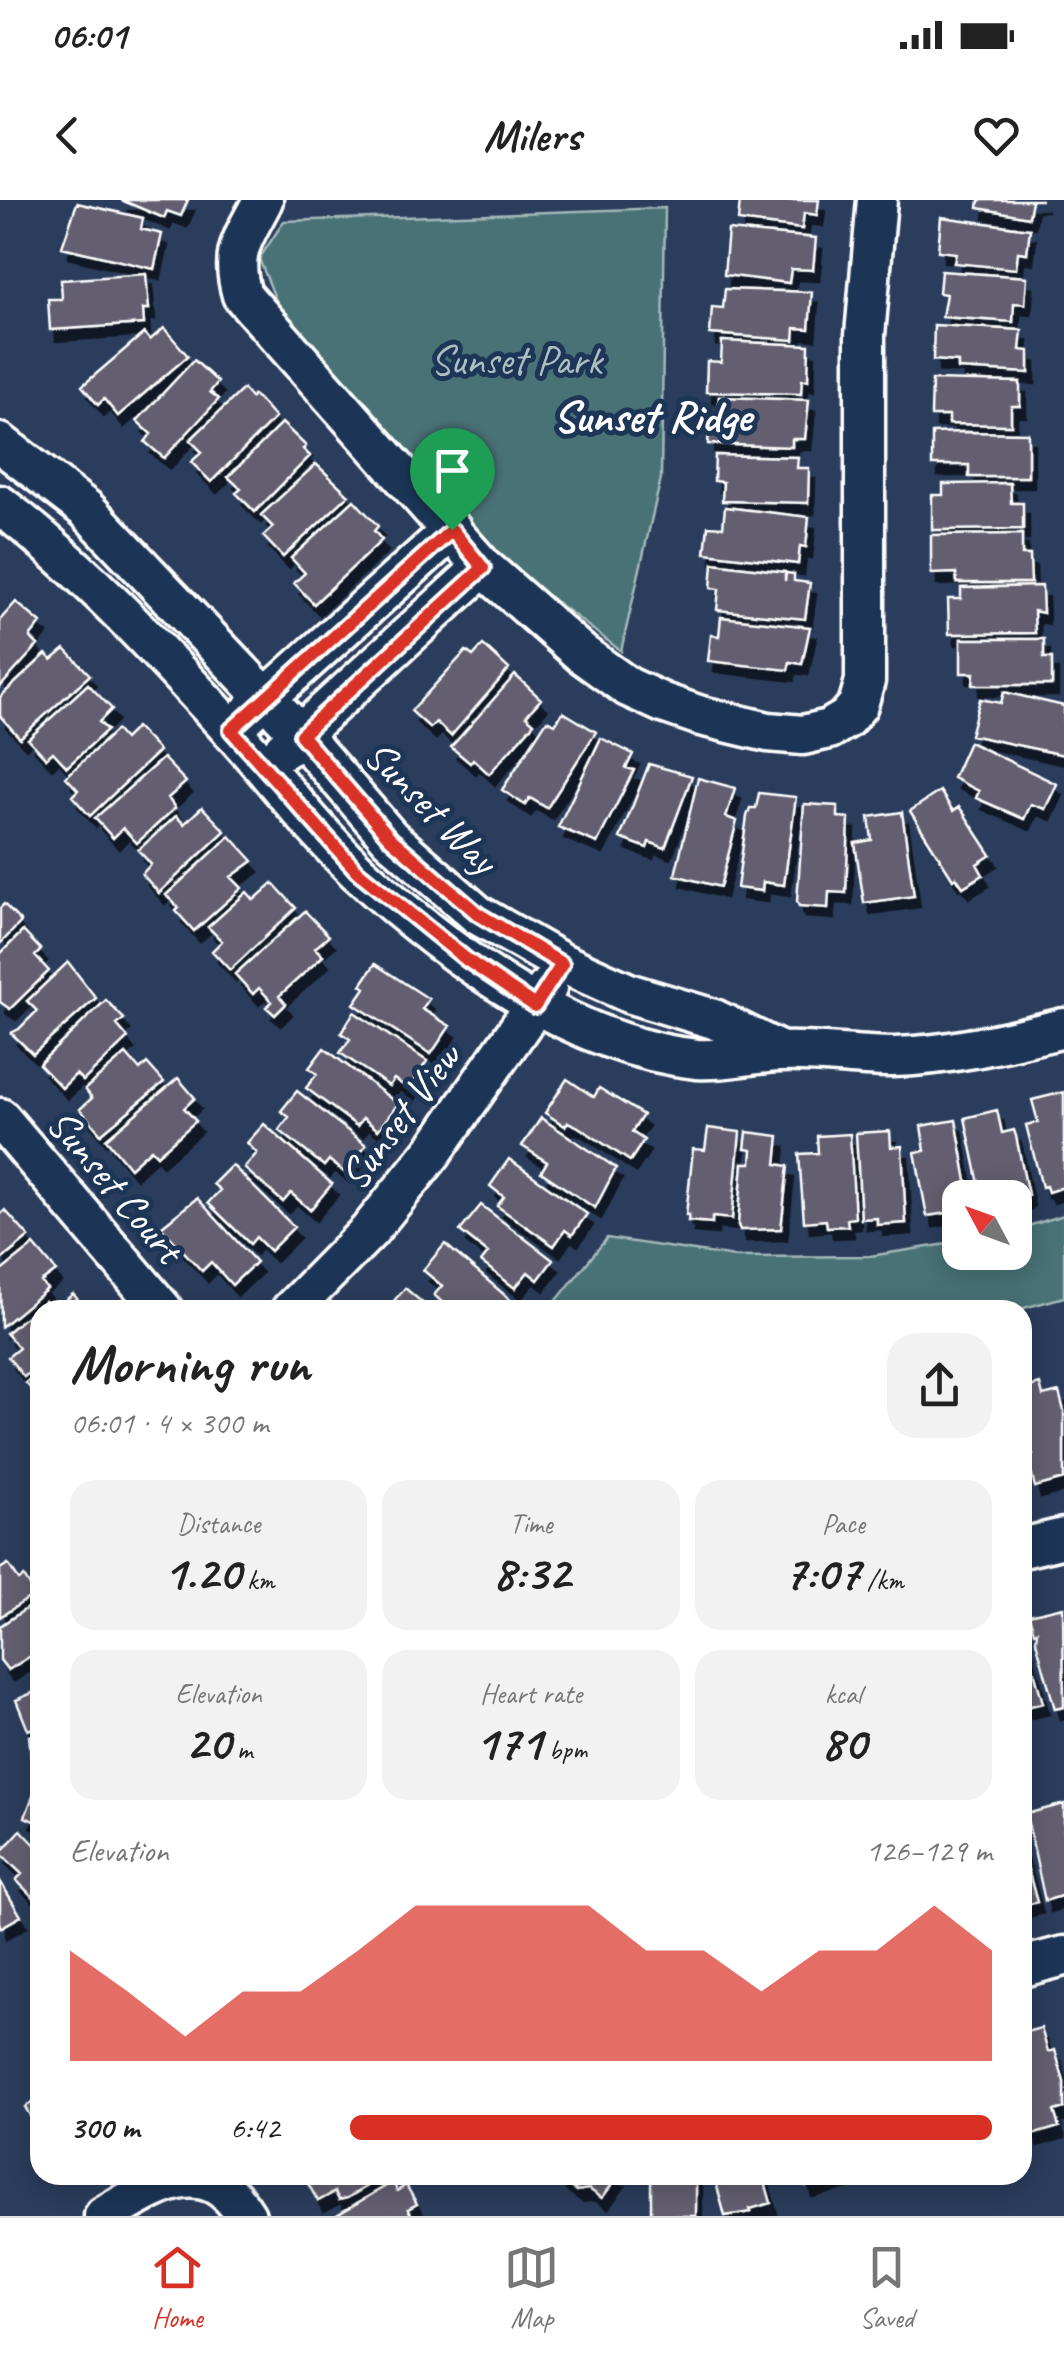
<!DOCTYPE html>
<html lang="en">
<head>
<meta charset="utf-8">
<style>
  body { margin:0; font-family:Caveat,sans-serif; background:#f2f2f2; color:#222; height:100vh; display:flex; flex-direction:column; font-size:38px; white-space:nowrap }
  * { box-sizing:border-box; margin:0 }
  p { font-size:32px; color:#767676 }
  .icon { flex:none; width:55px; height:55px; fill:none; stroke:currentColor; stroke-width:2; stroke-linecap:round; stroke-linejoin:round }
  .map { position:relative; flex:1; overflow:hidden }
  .details { position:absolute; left:30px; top:1100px; width:1002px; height:885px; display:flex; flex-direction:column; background:#fff; border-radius:30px; box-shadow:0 5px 25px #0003 }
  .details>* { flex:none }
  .needle { width:65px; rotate:311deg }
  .buttons { position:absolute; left:942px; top:980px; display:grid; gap:20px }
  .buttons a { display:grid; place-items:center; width:90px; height:90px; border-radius:20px; background:#fff; box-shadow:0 5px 25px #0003; font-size:50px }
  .pin { position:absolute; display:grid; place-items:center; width:85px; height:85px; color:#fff; margin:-102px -42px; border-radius:50% 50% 50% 0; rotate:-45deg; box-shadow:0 0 10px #0007 }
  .pin .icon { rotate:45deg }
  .round { display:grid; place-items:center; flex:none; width:105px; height:105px; border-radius:30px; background:#f2f2f2 }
  .summary { display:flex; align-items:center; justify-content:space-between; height:170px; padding:0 40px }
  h1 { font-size:55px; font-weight:700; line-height:75px }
  .stats { display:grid; grid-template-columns:repeat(3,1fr); gap:15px; height:170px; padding:10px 40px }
  .stats div { display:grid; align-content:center; border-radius:25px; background:#f2f2f2; text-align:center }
  .stats b { font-size:50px; font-weight:700 }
  .stats small { font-size:28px; font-weight:400 }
  .stats p { font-size:28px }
  .chart { height:280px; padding:20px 40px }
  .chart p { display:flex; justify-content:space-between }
  .chart svg { width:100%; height:180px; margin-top:10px; fill:#d93025; opacity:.7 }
  ul { padding:0 40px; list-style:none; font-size:32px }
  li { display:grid; grid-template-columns:160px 120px 1fr; align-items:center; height:75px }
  li i { height:25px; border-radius:12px; background:#d93025 }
  .status { display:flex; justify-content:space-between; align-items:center; height:70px; padding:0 50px; background:#fff; direction:ltr }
  .status svg { height:28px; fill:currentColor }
  header { display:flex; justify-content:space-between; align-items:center; height:130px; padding:0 40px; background:#fff; font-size:45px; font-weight:700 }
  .dock { display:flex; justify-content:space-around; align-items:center; height:140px; border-top:2px solid #e0e0e0; background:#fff; font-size:28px; color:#767676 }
  .dock a { display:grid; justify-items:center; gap:5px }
  .dock .selected { color:#d93025 }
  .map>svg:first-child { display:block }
  .green { fill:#497276; stroke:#a4b8ba; stroke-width:2.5 }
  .building { fill:#635f70; stroke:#fff; stroke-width:2.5; filter:url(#shadow) }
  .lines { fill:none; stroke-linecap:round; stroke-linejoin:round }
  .minor-casing { stroke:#fff; stroke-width:45 }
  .minor { stroke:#1d3557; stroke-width:38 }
  .route-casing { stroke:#fff; stroke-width:20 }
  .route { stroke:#d93025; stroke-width:12 }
  .labels { text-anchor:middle; stroke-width:10; stroke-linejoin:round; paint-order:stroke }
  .park-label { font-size:42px; fill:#adc0c1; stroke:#1d3557 }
  .street-label { font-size:42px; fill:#fff; stroke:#1d3557 }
  .neighbourhood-label { font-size:45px; font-weight:bold; fill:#fff; stroke:#1d3557 }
</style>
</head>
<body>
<div class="status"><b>06:01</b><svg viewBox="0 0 49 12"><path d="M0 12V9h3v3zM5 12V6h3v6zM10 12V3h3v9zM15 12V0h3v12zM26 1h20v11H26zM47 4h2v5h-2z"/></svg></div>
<header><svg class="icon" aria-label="back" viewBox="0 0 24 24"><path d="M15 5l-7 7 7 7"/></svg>Milers<svg class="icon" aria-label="heart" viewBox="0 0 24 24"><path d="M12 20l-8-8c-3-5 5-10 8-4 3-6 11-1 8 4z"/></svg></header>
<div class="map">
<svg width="1064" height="2016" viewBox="0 0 1064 2016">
  <defs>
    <filter id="shadow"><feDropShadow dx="6" dy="11" stdDeviation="0" flood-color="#0009"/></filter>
  </defs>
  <rect width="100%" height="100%" fill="#2b3d5c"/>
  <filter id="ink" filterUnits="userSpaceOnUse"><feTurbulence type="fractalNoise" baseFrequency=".01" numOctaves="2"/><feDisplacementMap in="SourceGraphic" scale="20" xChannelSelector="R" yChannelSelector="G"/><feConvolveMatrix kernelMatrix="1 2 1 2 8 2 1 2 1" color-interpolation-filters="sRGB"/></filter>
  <g filter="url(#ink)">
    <path class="green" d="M665,8L661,278L621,451L496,356L283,117L259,59L284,21Z
      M1064,1015V1097L1017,1110H549L607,1038L735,1057L870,1056L960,1042V1052H1015V1030Z"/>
    <path class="building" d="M121,0H188L181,16L167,11L164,18Z
      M734,0H819L817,15L804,13L802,29L738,21L740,1Z
      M979,0H1042H1032L1029,17L978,8Z
      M77,3L143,18L141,29L162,34L154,69L62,47Z
      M941,17L1030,29L1027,53L1018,52L1016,69L954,63L956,53L938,51Z
      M728,30L816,38L813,70L791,69L789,83L724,75Z
      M941,71L1027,77L1025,104L1014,103L1013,122L942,117L946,94L939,93Z
      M146,74L149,109H143L144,124L50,130L48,99H62L61,80Z
      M725,89L812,92L809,129L795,128L794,140L710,134L712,107L723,108Z
      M934,125L1022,130L1020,150L1029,151V173L958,169V162L933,160Z
      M164,128L188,156L118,216L104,199L98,205L82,186L144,133L150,140Z
      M722,141L809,145L808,180H802L801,194L706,192L707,161L721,162Z
      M194,160L218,182L210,192L219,199L164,258L145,242L151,234L137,221Z
      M932,180L1020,182V206H1011V225L949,224V216H931Z
      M243,189L251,198L253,195L258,199L275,218L211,282L191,262L202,252L190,240Z
      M719,197L809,200L805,239H792V247L708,244L710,217L718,218Z
      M282,223L306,246L303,249L310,256L255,312L236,293L241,289L228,277Z
      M964,232L1028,233V277H969V265H932V233Z
      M715,255L798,257L797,268H809L808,303L722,301L723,282L714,281Z
      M316,264L349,295L283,357L263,336L273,327L261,315Z
      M1010,283L1011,303H1023V329L932,330V295H943V284Z
      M354,300L378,326L374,331L382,340L314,404L294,383L305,373L291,358Z
      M725,307L809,317L806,347L800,346L798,364L705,353L708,326L723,327Z
      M1022,334V355H1030L1031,383H957L956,373L931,374V335Z
      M713,363L785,372V381L786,373L794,374V381L810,383L805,419L717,410L719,389L711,388Z
      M1042,386L1043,413L1034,411L1035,433L949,434L948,399H961V388Z
      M16,402L41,423L30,437L38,445L0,487V420Z
      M721,417L810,427L802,464L790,462L788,470L708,461L711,435L719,436Z
      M961,439H1044V458H1052V485H973L974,473H961Z
      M483,445L509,469L451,536L436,522L430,528L411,511L466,451L473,456Z
      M65,449L90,475L20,538L0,516V497L46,454L52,460Z
      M515,475L541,499L526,516L534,523L489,574L473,559L470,563L451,547Z
      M88,484L112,509L99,522L107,530L67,567L53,552L46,558L28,539Z
      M1004,492L1064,506V555L970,535L980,499L1001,503Z
      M563,512L596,532L547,608L530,598L525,605L502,590L547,520L555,524Z
      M136,527L159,551L90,616L72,596L78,590L66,577L116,530L124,539Z
      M601,538L633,554L626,568L634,570L597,643L558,627Z
      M969,542L1057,584L1045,609L1031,604L1024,619L976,598L979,591L953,578Z
      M163,558L186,582L168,598L175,608L137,643L123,628L113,638L95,618Z
      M649,564L692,576L665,648L649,642L647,648L620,638Z
      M698,578L735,588L726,617L737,621L720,687L675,675Z
      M940,591L953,611L959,607L963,612L991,655L977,664L983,675L963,687L956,677L953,679L910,611Z
      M759,593L796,597L784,685L763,682L762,691L737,688L747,616L750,608H756Z
      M804,604L838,606V617L849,618L846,693L829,692L828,708L799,706L797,701Z
      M202,607L225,631L159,693L142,674L151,664L138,650L176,616L184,624Z
      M902,612L914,696L864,703L855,643L872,640L869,617Z
      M230,636L253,661L231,677L242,688L194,731L176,711L179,708L166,695Z
      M273,683L296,708L230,770L212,751L222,741L208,727L247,692L254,700Z
      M4,704L21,722L0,744V708Z
      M305,711L329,736L315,748L323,756L279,796L286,804L275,815L266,807L272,802L259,788L253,794L235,774Z
      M23,731L41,750L35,756L49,771L10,809L0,802V754Z
      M68,762L96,798L33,854L11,833L19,829L37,811L27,801Z
      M375,764L429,799L422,809L450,826L431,854L354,804L365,788L361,785Z
      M106,800L124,819L117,825L128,838L83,881L76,874L62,888L39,864Z
      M354,812L427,861L409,889L394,879L389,886L340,853L350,839L341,833Z
      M324,848L398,904L378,930L363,918L357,926L306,888L317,874L309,868Z
      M126,854L140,870L147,863L164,882L101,934L80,909L92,898L85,889Z
      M178,878L195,898L184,908L196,921L157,955L151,949L130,968L106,939Z
      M567,879L594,897L599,888L643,915L632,932L644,940L630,961L577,926L568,922L565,926L545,913Z
      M297,891L366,945L344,972L329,960L324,966L279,930L289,917L281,911Z
      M1064,892V987L1048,992L1046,986L1042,987L1026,925L1038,922L1032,900Z
      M997,910L1002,933L1014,930L1016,936L1028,995L1026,998L1015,1001V998H982L965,918Z
      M541,918L616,968L595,1008L541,972L547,962L522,946Z
      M956,920L970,998H960V1023L949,1025L947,1013L927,1016L915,952L925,951L921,926Z
      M264,924L332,984L310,1010L291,993L283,1002L244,968L257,953L247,943Z
      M708,928L740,932L732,1019L712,1017V1023L688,1021L689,1015H686L693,949L705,950Z
      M890,931L891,947L902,946L906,1023L877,1025V1018L861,1019L856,933Z
      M747,932L779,936L776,964L788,966L781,1029L740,1030L738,1025L743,963H751L752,950L745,949Z
      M850,934L855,1018L847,1019L848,1026L827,1027L826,1020L804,1022L799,954L818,953L817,936Z
      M509,959L587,1014L572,1035L565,1030L554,1046L497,1006L504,997L490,986Z
      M232,965L294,1027L270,1051L256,1037L250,1044L208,1003L220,990L213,984Z
      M197,998L256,1062L232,1085L211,1062L202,1071L161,1027Z
      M481,1005L553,1060L538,1080L528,1072L515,1088L481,1062L488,1053L460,1031Z
      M5,1010L29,1037L0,1061V1015Z
      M445,1044L514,1103L508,1110H451L434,1095L442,1086L423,1070Z
      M34,1045L56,1071L41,1082L47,1089L1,1127L0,1072Z
      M405,1088L431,1110H386Z
      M73,1094L87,1110H40V1164L24,1177L8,1157L19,1148L6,1133L45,1101L53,1110Z
      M40,1172V1200L26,1183Z
      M1040,1184L1043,1196L1059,1192L1064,1211V1279L1035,1287L1027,1257L1033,1255L1022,1218V1189Z
      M8,1364L19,1380L24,1377L35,1394L0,1417V1369Z
      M35,1403L40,1410V1450L8,1470L0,1460V1426Z
      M1063,1407L1064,1507L1055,1509L1036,1441L1037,1431L1034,1432L1029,1415Z
      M1022,1428L1043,1503L1022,1508Z
      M40,1483V1525L28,1530L16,1500L37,1491L35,1485Z
      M40,1534V1568L32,1569L29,1536Z
      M36,1588L40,1590V1624L25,1617Z
      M1064,1604V1695L1045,1701L1026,1614Z
      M21,1630L40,1650V1704L16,1680L22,1674L0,1653Z
      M1022,1648L1037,1702L1022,1706Z
      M0,1681L21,1716L0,1728Z
      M1041,1828L1048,1852L1055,1850L1064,1882V1908L1054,1911L1059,1927L1032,1935L1022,1901V1833Z
      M40,1888V1933L25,1907L38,1899L34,1892Z
      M303,1975H386L347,1998L339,2000L335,1992L318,2001Z
      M563,1975H619L602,1998L589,1989L577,1991L560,1979Z
      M651,1975H696V2016H651Z
      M714,1975H763L771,2003L750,2009L751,2012L725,2016Z
      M803,1975H849L806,1986Z
      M393,1982L397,1991L406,1985L417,2004L408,2009L412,2016H335Z"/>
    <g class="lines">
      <defs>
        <path id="minor" d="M263,0C244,38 229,51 242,95L483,367L582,454L628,487L663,503L701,516L768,532L803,535L829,529L846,519L858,505L865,481V135L877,0
          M0,243L86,309L301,535L390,638L478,715L562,763L631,794L714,819L781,852
          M0,305C85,370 160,452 232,531C274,577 313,629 358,672C447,754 573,847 697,859C724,861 753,853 780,852C817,850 855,857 893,857C950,856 1008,841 1064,828
          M246,516L452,330
          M284,549L483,367
          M0,918L163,1110
          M291,1110L369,1031L435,949L547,788
          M1022,1348L1064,1338
          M1022,1767L1064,1756
          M104,2016C156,1986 205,1949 246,2016"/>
      </defs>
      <use href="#minor" class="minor-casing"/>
      <use href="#minor" class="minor"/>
    </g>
  </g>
  <g class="lines" filter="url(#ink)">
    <defs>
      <path id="route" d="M452,330L483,368L301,535L390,638L478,714L562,764L535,806L467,760L357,671L231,530Z"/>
    </defs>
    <use href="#route" class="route-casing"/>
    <use href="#route" class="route"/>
  </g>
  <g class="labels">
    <g class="park-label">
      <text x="516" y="174">Sunset Park</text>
    </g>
    <g class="street-label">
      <text transform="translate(432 606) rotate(45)" y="15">Sunset Way</text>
      <text transform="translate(399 916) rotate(-53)" y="15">Sunset View</text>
      <text transform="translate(116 985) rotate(50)" y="15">Sunset Court</text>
    </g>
    <g class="neighbourhood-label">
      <text x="652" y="231">Sunset Ridge</text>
    </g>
  </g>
</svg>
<div class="buttons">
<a><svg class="needle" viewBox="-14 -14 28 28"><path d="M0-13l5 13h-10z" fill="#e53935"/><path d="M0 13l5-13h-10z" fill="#767676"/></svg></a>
</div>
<div class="pin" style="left:452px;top:330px;background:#1e9e55"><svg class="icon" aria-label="arrive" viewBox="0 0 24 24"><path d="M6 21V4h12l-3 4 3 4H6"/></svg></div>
<section class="details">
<div class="summary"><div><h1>Morning run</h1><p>06:01 · 4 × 300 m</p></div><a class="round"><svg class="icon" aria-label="share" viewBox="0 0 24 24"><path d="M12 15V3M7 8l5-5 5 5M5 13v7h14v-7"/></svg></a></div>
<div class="stats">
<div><p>Distance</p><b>1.20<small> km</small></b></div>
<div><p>Time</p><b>8:32</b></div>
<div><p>Pace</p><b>7:07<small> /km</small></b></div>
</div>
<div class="stats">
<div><p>Elevation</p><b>20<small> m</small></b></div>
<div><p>Heart rate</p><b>171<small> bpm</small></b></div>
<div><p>kcal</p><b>80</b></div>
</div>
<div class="chart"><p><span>Elevation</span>126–129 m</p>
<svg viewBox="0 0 160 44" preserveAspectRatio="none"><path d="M0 44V17L10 27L20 38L30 27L40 27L50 17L60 6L70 6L80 6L90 6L100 17L110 17L120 27L130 17L140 17L150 6L160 17V44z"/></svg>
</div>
<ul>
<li><b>300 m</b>6:42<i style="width:100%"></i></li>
</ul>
</section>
</div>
<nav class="dock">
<a class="selected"><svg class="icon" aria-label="home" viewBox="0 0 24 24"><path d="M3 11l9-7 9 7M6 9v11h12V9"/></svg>Home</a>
<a><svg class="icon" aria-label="map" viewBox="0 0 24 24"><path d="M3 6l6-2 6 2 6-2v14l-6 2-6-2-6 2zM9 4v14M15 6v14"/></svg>Map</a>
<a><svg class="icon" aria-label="saved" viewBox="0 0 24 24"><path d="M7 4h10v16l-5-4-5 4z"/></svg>Saved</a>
</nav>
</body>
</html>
